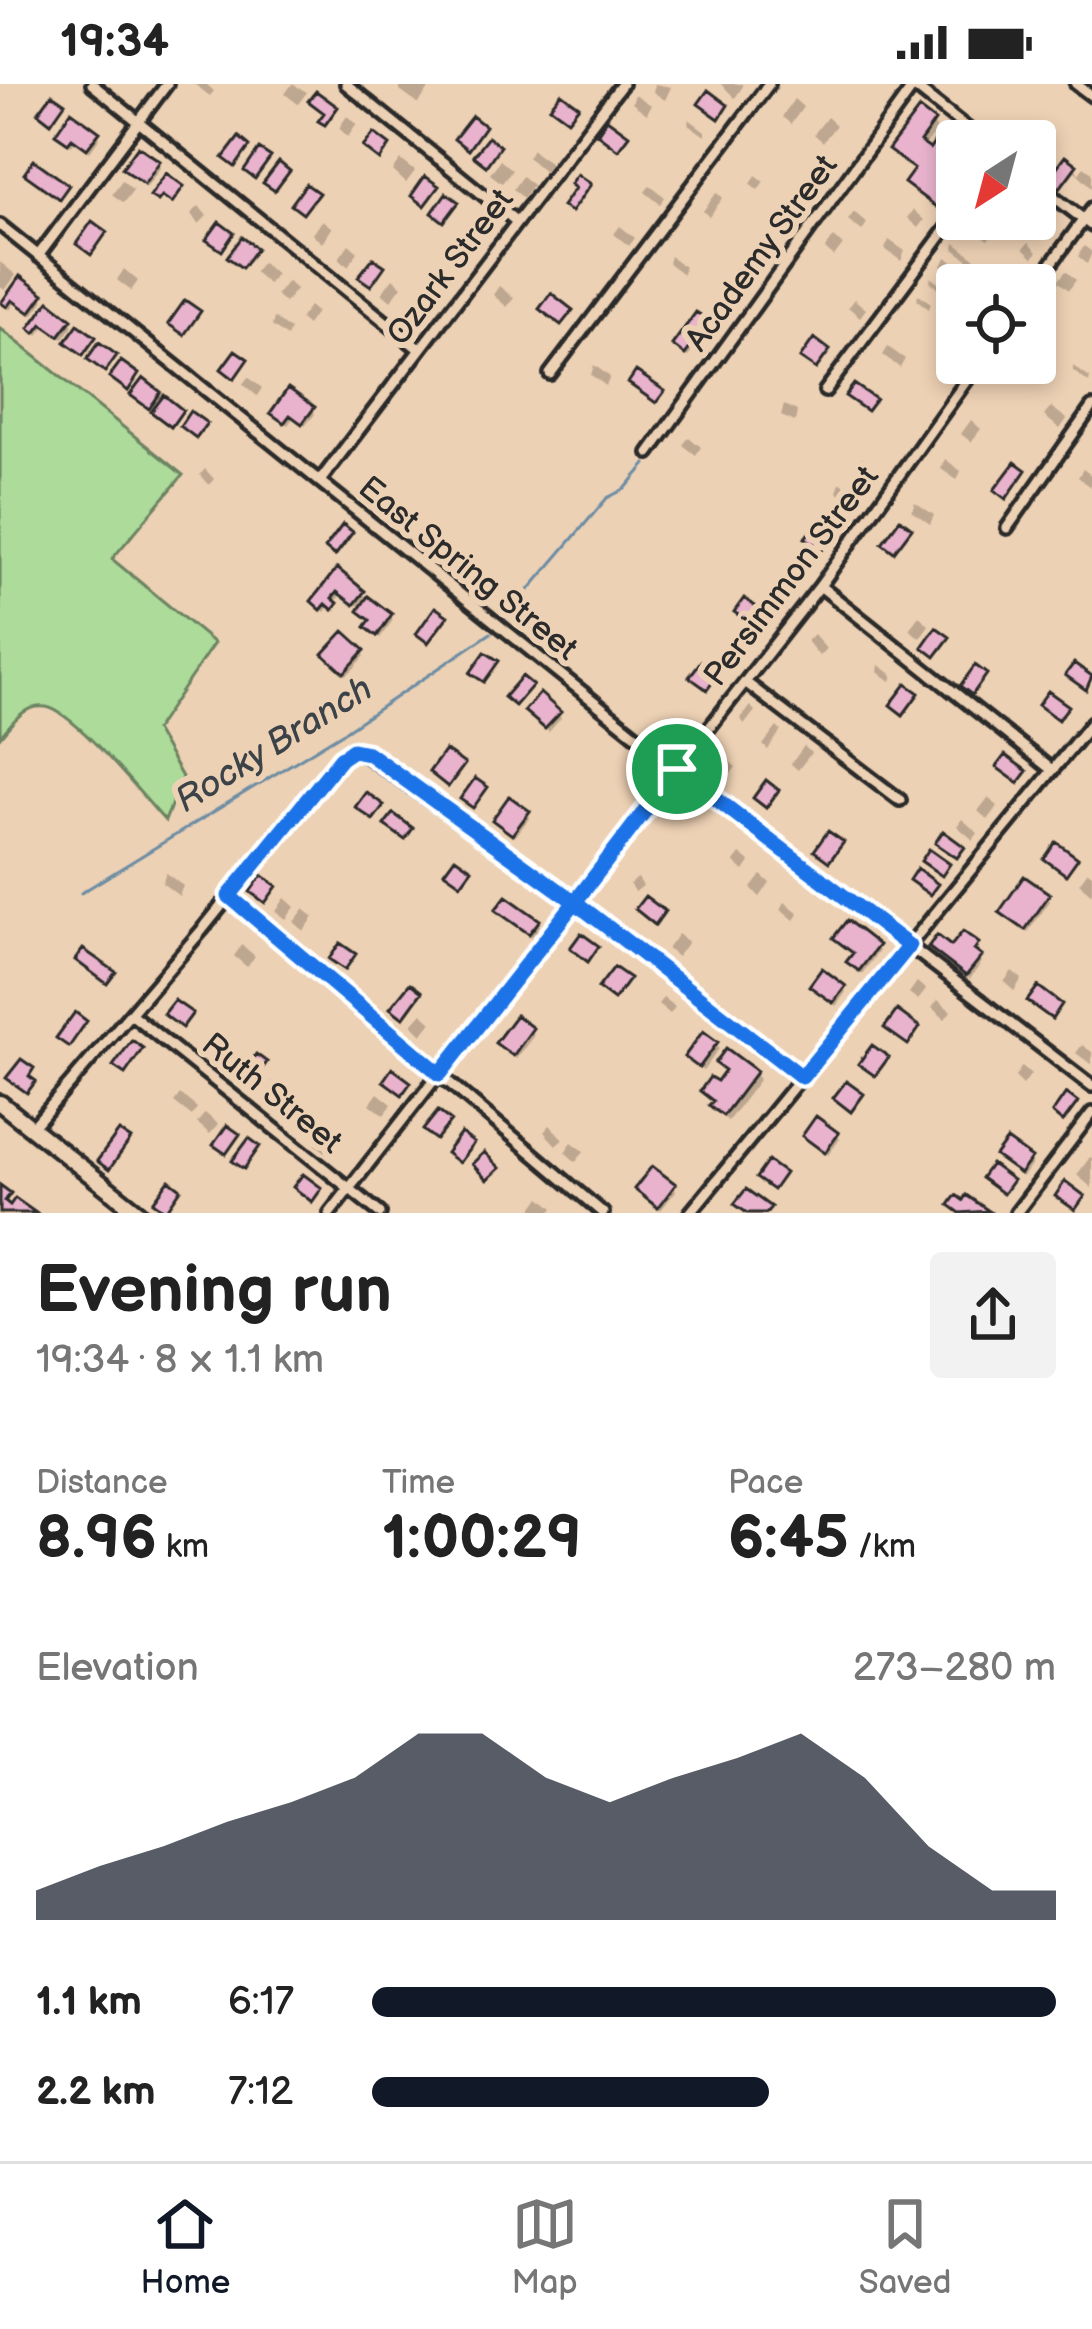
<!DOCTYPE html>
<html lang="en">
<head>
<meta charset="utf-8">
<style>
  body { margin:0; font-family:"Balsamiq Sans",sans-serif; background:#f2f2f2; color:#222; height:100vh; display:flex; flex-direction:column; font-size:45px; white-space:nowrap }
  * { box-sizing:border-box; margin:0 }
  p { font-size:39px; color:#767676 }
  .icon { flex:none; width:66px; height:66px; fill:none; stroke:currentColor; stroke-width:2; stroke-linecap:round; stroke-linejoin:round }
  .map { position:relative; height:1129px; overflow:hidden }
  .details { display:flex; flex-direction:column; background:#fff; flex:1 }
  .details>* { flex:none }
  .needle { width:78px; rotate:216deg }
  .fabs { position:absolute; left:936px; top:36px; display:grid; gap:24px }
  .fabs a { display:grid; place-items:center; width:120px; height:120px; border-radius:12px; background:#fff; box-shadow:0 6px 18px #0003; font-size:60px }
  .pin { position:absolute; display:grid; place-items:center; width:102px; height:102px; color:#fff; margin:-51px; border:6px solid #fff; border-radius:50%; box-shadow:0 3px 12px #0007 }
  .round { display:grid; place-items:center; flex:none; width:126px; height:126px; border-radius:12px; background:#f2f2f2 }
  .summary { display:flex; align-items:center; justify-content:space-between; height:204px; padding:0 36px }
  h1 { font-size:66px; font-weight:700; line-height:90px }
  .metrics { display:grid; grid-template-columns:repeat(3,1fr); gap:18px; height:204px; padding:12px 36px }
  .metrics div { display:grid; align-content:center }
  .metrics b { font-size:60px; font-weight:700 }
  .metrics small { font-size:33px; font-weight:400 }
  .metrics p { font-size:33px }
  .chart { height:336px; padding:24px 36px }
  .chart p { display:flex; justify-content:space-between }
  .chart svg { width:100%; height:216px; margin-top:12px; fill:#111827; opacity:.7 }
  ul { padding:0 36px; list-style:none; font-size:39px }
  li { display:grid; grid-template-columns:192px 144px 1fr; align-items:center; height:90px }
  li i { height:30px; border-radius:15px; background:#111827 }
  .status { display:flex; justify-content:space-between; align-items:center; height:84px; padding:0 60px; background:#fff; direction:ltr }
  .status svg { height:33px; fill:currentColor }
  .tab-bar { display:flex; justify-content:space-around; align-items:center; height:168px; border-top:3px solid #e0e0e0; background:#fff; font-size:33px; color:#767676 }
  .tab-bar a { display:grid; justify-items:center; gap:6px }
  .tab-bar .on { color:#111827 }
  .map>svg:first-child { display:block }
  .green { fill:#addb9a; stroke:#6c8362; stroke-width:3 }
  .shadow { fill:#0003 }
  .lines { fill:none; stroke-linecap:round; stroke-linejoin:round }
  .stream { stroke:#6c8ca4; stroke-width:3 }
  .building { fill:#e9b3cd; stroke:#2b2b2b; stroke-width:3 }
  .street-casing { stroke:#2b2b2b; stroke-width:18 }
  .secondary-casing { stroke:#2b2b2b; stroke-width:22 }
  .street { stroke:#edd1b4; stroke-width:9 }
  .secondary { stroke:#edd1b4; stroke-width:14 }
  .route-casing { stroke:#fff; stroke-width:24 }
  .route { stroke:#1a73e8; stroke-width:15 }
  .labels { text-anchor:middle; stroke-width:12; stroke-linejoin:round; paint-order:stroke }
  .street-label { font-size:33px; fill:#2b2b2b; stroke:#edd1b4 }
  .water-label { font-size:36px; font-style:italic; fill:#3b4349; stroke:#edd1b4 }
</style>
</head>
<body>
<div class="status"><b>19:34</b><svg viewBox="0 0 49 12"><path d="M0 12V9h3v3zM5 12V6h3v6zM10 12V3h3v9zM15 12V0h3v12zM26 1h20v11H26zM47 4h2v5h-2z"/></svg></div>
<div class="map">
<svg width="1092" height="1129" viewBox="0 0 1092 1129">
  <rect width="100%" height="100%" fill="#edd1b4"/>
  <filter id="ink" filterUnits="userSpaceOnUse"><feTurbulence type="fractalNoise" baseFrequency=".00833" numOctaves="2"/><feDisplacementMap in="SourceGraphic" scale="24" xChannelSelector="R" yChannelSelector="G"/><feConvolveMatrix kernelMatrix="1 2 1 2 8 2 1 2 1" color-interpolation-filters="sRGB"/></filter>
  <g filter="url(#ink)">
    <path class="green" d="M0,244L183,391L112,475L214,559L155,646L182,693L165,737C143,713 74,627 46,623C24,620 13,638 0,653Z"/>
    <path class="shadow" d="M194,0H206L214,7L210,12Z
      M292,0L307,8L298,20L285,10Z
      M400,0H431L432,1L418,20L400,7Z
      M655,0L671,3L665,16L653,8Z
      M721,0H742L743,2L735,14Z
      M635,10L651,21L647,30L632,19Z
      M794,15L803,23L791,40L782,33Z
      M347,32L357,40L348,53L339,44Z
      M827,33L836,41L823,58L814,50Z
      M689,35L705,47V52L688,40Z
      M933,39L937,46L923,64L930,69L957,66V93L948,105L952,112L941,128L911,106L907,99L916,88L892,66Z
      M58,50H97L100,54L90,68L75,57L71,62Z
      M532,65L550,79L544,87L527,73Z
      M401,76L415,87L406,99L393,87Z
      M500,76L512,86L502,99L490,90Z
      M158,79L160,84L147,102L128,89Z
      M1084,82L1092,88V103L1075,87L1062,104L1053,97L1075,83L1079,90Z
      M756,91L764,97L758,106L751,100Z
      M522,92L532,101L523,114L513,105Z
      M122,96L133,106L123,119L112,110Z
      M650,101L665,113L660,120L645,108Z
      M717,108L723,114L709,133L703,127Z
      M199,122L207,132L199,140L191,130Z
      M913,126L924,136L918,144L907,134Z
      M854,128L867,139L862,147L848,136Z
      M322,136L332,144L322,159L312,150Z
      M980,138L994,149L988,156L975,146Z
      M620,142L635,154L629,162L614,150Z
      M834,153L843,161L834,173L825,165Z
      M889,156L905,167L901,177L885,165Z
      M955,159L975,174L974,180L954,165Z
      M1028,159L1037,168L1033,174L1023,165Z
      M349,160L358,168L348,182L339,174Z
      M1084,162L1092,168L1087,180L1078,172Z
      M670,172L684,183L683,190L668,179Z
      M946,173L962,185L958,194L942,182Z
      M0,178L16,191L5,206L0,203Z
      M262,178L276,190L268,200L254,188Z
      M1012,178L1026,188L1023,196L1010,186Z
      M124,185L138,197L131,207L117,196Z
      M1066,187L1076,196L1069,206L1058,197Z
      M931,193L949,206L948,211L930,198Z
      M393,194L402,202L391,217L382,209Z
      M21,197L44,216L33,231L15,218L10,226L4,219Z
      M287,197L296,205L285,219L276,211Z
      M499,202L514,214L507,223L493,211Z
      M424,206L435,214L423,230L413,221Z
      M918,210L931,219L929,225L917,216Z
      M854,215L866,225L860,233L848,223Z
      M50,221L73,241L63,255L45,242L38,251L32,245Z
      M309,222L316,228L307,241L300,235Z
      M274,234L290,246L287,253L272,242Z
      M707,239L710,244L688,273L678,266Z
      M1035,245L1046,255L1041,262L1035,258Z
      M952,259L957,263V275L947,266Z
      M888,263L905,275L900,284L883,271Z
      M1012,279H1030L1021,292L1011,285Z
      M594,281L610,293L606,302L591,291Z
      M1073,282L1090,294L1089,299L1073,287Z
      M248,293L262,304L257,312L243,300Z
      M159,310L182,330L173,343L135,314Z
      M784,321L797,327L795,338L781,332Z
      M1051,323L1067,335L1060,345L1044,332Z
      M312,325L315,330L305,342L293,334L288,341L276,333Z
      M971,336L981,345L971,358L961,350Z
      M689,353L701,363L696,371L683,361Z
      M862,373L878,386L872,394L856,382Z
      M945,375L961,387L957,396L941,385Z
      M205,385L214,395L209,401L200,391Z
      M1083,385L1092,392L1090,403L1078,393Z
      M840,398L858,411L854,420L837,408Z
      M915,418L934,431L930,440L912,427Z
      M337,488L363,509L369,519L390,532L393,536L380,554L371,547L368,543L372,537L359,522L341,511L334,519L337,528L329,522L325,528L317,522Z
      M919,532L929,541L920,554L909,545Z
      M814,550L826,565L819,572L807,557Z
      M363,568L365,572L347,592L329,575Z
      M879,581L893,591L891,597L878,588Z
      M750,622L755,627L745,640L740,635Z
      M558,630L561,634L549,648L530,632Z
      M777,643L781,647L768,666L763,661Z
      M804,662L811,669L798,686L791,680Z
      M726,675L736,683L724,699L715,690Z
      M988,714L998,722L988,736L978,727Z
      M527,729L530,733L515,753L495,736Z
      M962,735L978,749L973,756L957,742Z
      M740,770L750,778L744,787L734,778Z
      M1088,787L1092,790V810L1079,799Z
      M166,789L183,802L179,812L162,799Z
      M761,791L770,799L760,813L751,804Z
      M638,794L643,802L635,808L629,800Z
      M1048,813L1050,817L1028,848L1005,832Z
      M285,814L295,823L286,835L276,827Z
      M785,818L799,829L794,836L781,825Z
      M304,825L314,833L304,847L294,838Z
      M499,827L537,838L540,842L532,853Z
      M678,850L688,858L677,873L667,865Z
      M837,854L876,863L879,867L862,890L852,882L855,871Z
      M242,861L255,872L247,883L234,872Z
      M977,861L979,865L975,871L982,878L970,895L934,868Z
      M1012,887L1022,895L1014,907L1004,898Z
      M917,898L926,906L918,916L909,909Z
      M813,902L844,904L846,908L836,922Z
      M663,914L675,923L670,930L658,920Z
      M938,916L951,927L945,935L932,924Z
      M422,929L432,938L422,950L412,940Z
      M531,946L534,951L516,975L499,959Z
      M716,960L719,965L703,987L687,973Z
      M1082,961L1092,968V981L1076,969Z
      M718,979L755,989L759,996L728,1037L716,1028L714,1019L703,1007L717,1002L726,989Z
      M1022,982L1031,990L1023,1001L1015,993Z
      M273,997L279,1003L270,1016L264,1011Z
      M378,1009L392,1020L384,1031L370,1020Z
      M180,1010L197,1024L192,1032L174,1018Z
      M283,1015L293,1024L287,1032L277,1024Z
      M205,1029L218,1040L210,1050L197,1039Z
      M550,1041L563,1055L556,1061L544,1048Z
      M323,1048L336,1059L328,1070L315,1060Z
      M837,1051L840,1055L828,1071L805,1052Z
      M572,1058L584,1067L576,1078L565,1068Z
      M998,1072L1030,1076L1032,1080L1023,1093Z
      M1090,1073L1092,1074V1104L1077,1091Z
      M674,1102L676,1107L661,1126L637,1105Z
      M541,1113L554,1124L550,1129H530Z"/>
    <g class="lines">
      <path class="stream" d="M506,533L607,414L625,405L646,380
        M81,809L347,646L491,549"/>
    </g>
    <path class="building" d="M708,6L728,21L719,35L698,20Z
      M316,7L338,23L325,41L318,37L324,29L308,17Z
      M561,9L579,22L568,36L550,23Z
      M52,10L65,19L51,39L38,29Z
      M919,25L935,37L920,58L930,65L940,50L957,62V82L945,99L951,103L936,123L904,99L914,85L888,66Z
      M71,27L100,48L87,65L72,54L68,59L55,50Z
      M472,32L485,42L468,66L454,55Z
      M607,35L629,51L618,66L597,50Z
      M374,49L390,61L380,76L363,63Z
      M239,53L250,62L235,83L223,74Z
      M488,53L500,62L486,82L473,72Z
      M138,62L160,77L144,100L122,84Z
      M259,65L271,73L255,95L244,87Z
      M1065,72L1077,81L1060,104L1048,95Z
      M34,76L69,101L59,115L24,90Z
      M279,78L290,87L275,107L263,99Z
      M166,89L184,102L172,119L162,112L158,117L150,112Z
      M577,90L591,100L571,128L562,122L575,104L570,100Z
      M425,92L439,102L424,122L411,112Z
      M306,100L319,109L303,130L291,121Z
      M446,109L459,118L444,138L432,129Z
      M92,137L107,148L91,171L76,160Z
      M219,138L234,149L222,167L206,156Z
      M242,153L257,164L242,184L227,173Z
      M373,174L385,182L371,202L358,193Z
      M20,192L44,210L30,229L12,216L7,223L1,219Z
      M551,209L573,226L561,241L539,225Z
      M185,216L201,227L184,251L168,240Z
      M49,217L72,235L59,252L42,240L35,249L29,244Z
      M696,228L710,237L685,271L672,261Z
      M78,240L96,253L83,271L65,258Z
      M814,254L830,266L816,285L800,274Z
      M99,258L117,271L105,288L87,275Z
      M235,266L248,275L234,295L221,285Z
      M121,277L139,290L128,307L109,293Z
      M636,287L665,307L656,319L628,299Z
      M143,294L161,308L149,325L130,311Z
      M854,300L876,315L867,327L845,312Z
      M288,304L315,323L302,340L290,331L284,339L270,329Z
      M164,311L183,326L171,343L151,328Z
      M190,327L207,339L196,354L180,342Z
      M1015,378L1026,386L1006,415L994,406Z
      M900,435L912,444L894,468L882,459Z
      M343,440L353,448L335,472L325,464Z
      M814,442L831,454L812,480L803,474L814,460L805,454Z
      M337,484L365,507L354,521L337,508L332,514L338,519L333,526L326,520L321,526L311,517Z
      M368,512L392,530L377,552L365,543L370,536L358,527Z
      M744,514L765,529L755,543L734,528Z
      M435,523L448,532L428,559L416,550Z
      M936,543L950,553L935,573L922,563Z
      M344,547L365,566L344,589L323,570Z
      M485,568L499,577L484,598L470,589Z
      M701,577L719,589L707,606L689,593Z
      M1074,579L1092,592L1086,606L1065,591Z
      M975,581L987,590L972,611L960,602Z
      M522,592L533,601L515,622L504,613Z
      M906,600L919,609L903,631L890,621Z
      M1048,607L1069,622L1058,636L1038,621Z
      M540,609L561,628L545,645L524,627Z
      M445,666L465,680L448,703L429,688Z
      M1005,671L1027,687L1018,699L996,683Z
      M475,694L488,703L473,724L460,715Z
      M766,696L779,706L766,724L753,714Z
      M366,708L384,721L373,736L355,723Z
      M509,712L530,727L512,751L492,736Z
      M393,729L413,744L405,756L384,741Z
      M828,747L844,758L829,778L814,767Z
      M943,747L965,763L957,774L935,759Z
      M1056,758L1078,774L1066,791L1044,775Z
      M929,765L950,780L942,792L921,777Z
      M455,773L472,785L461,800L444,788Z
      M917,784L938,800L930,811L909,796Z
      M262,791L277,802L265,819L250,808Z
      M1024,792L1050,810L1025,846L999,828Z
      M506,812L540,836L529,850L495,826Z
      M645,812L665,827L655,841L635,825Z
      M847,836L879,861L859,887L846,878L853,869L833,854Z
      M963,847L979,859L974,866L982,872L966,892L928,863L937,851L951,862Z
      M581,849L599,862L588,878L570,864Z
      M340,859L356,870L345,886L329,875Z
      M83,865L116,888L107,900L75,876Z
      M614,883L630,894L614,916L598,904Z
      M822,884L846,902L833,919L809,902Z
      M410,899L422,908L403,934L390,924Z
      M1038,902L1062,920L1052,935L1027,917Z
      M174,916L193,929L182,944L163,930Z
      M897,926L920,943L908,961L884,944Z
      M75,928L87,937L69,963L56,954Z
      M516,931L533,944L513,972L495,959Z
      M703,947L718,958L699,984L684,973Z
      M132,956L143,964L125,990L113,982Z
      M872,961L889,973L875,992L858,980Z
      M726,964L757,987L723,1032L709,1021L713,1017L700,1007L710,993L717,997L725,986L715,979Z
      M256,970L267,978L250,1002L239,993Z
      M21,975L34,984L29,992L36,997L27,1009L6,994Z
      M392,984L411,998L402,1011L383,997Z
      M846,997L864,1010L851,1028L833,1014Z
      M1066,1009L1078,1018L1063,1038L1052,1029Z
      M438,1027L451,1037L436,1056L423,1046Z
      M816,1032L839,1049L825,1069L802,1052Z
      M227,1041L240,1050L226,1070L213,1061Z
      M119,1047L131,1055L109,1086L97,1077Z
      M461,1049L474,1059L459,1079L446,1069Z
      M249,1054L260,1062L244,1085L232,1077Z
      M1007,1056L1032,1074L1020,1090L995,1072Z
      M484,1068L500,1084L487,1096L472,1080Z
      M768,1077L785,1089L773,1106L756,1094Z
      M991,1080L1013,1096L1003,1110L981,1094Z
      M652,1082L676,1100L658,1124L634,1105Z
      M303,1090L322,1104L312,1118L293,1103Z
      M169,1096L181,1105L166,1127L153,1118Z
      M1065,1097L1085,1112L1075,1126L1055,1112Z
      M0,1101L11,1109L5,1117L10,1121L15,1114L36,1129H0Z
      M746,1105L771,1123L766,1129H747L734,1120Z
      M956,1111L963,1116L966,1111L989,1127L960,1129L949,1121Z"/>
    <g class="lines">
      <defs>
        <path id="street" d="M92,0L419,265
          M346,0L517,138
          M1076,0L1092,12
          M912,1L983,57
          M1035,98L1092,142
          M0,141L677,684L1092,1002
          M38,172L167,0
          M1035,202L1092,124
          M550,290L769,0
          M825,307L957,130
          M649,369L915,0
          M320,397L622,0
          M1007,444L1092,323
          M820,502L1052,686
          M745,598L900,716
          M229,812L603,1129
          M131,930L380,1129
          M32,1044L202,846L341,673L358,666L575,818L802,993
          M330,1129L820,502L979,279
          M690,1129L1092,638
          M1016,1129L1092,1029"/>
        <path id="secondary" d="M0,1019L139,1129"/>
      </defs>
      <use href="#street" class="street-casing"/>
      <use href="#secondary" class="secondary-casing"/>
      <use href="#street" class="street"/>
      <use href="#secondary" class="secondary"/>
    </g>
  </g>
  <g class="lines" filter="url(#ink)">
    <defs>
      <path id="route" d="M677,685L575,818L368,669L353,666L341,674L229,812L440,990L575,818L802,993L909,862L677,685"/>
    </defs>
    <use href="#route" class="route-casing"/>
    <use href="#route" class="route"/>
  </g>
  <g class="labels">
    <g class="street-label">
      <text transform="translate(760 168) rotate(-54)" y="12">Academy Street</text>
      <text transform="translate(449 182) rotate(-53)" y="12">Ozark Street</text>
      <text transform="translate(469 483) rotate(39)" y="12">East Spring Street</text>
      <text transform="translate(790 491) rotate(-53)" y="12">Persimmon Street</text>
      <text transform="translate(273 1008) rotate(39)" y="12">Ruth Street</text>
    </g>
    <g class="water-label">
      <text transform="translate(273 659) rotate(-32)" y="13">Rocky Branch</text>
    </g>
  </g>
</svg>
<div class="fabs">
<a><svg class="needle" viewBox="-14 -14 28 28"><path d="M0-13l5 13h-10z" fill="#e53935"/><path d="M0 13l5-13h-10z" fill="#767676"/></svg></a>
<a><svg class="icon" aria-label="locate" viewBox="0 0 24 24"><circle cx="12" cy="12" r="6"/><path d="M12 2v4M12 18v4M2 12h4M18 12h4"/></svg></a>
</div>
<div class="pin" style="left:677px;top:685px;background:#1e9e55"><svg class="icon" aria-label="arrive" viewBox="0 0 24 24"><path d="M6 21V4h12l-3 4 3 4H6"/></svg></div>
</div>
<section class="details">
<div class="summary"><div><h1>Evening run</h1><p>19:34 · 8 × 1.1 km</p></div><a class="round"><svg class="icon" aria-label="share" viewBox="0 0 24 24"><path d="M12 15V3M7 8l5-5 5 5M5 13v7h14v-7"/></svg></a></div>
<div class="metrics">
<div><p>Distance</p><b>8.96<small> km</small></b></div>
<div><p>Time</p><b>1:00:29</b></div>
<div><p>Pace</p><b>6:45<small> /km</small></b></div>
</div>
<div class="chart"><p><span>Elevation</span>273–280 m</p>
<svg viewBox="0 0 160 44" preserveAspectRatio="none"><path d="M0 44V38L10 33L20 29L30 24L40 20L50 15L60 6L70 6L80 15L90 20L100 15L110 11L120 6L130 15L140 29L150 38L160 38V44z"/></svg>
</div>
<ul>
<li><b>1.1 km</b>6:17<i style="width:100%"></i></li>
<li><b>2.2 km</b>7:12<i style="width:58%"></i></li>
</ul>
</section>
<nav class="tab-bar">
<a class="on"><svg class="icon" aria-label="home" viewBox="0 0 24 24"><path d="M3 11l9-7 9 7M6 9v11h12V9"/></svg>Home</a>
<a><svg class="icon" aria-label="map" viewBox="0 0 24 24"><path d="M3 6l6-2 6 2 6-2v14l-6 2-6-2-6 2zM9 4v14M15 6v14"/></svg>Map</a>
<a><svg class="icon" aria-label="saved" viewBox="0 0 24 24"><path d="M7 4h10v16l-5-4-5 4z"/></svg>Saved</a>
</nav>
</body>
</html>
